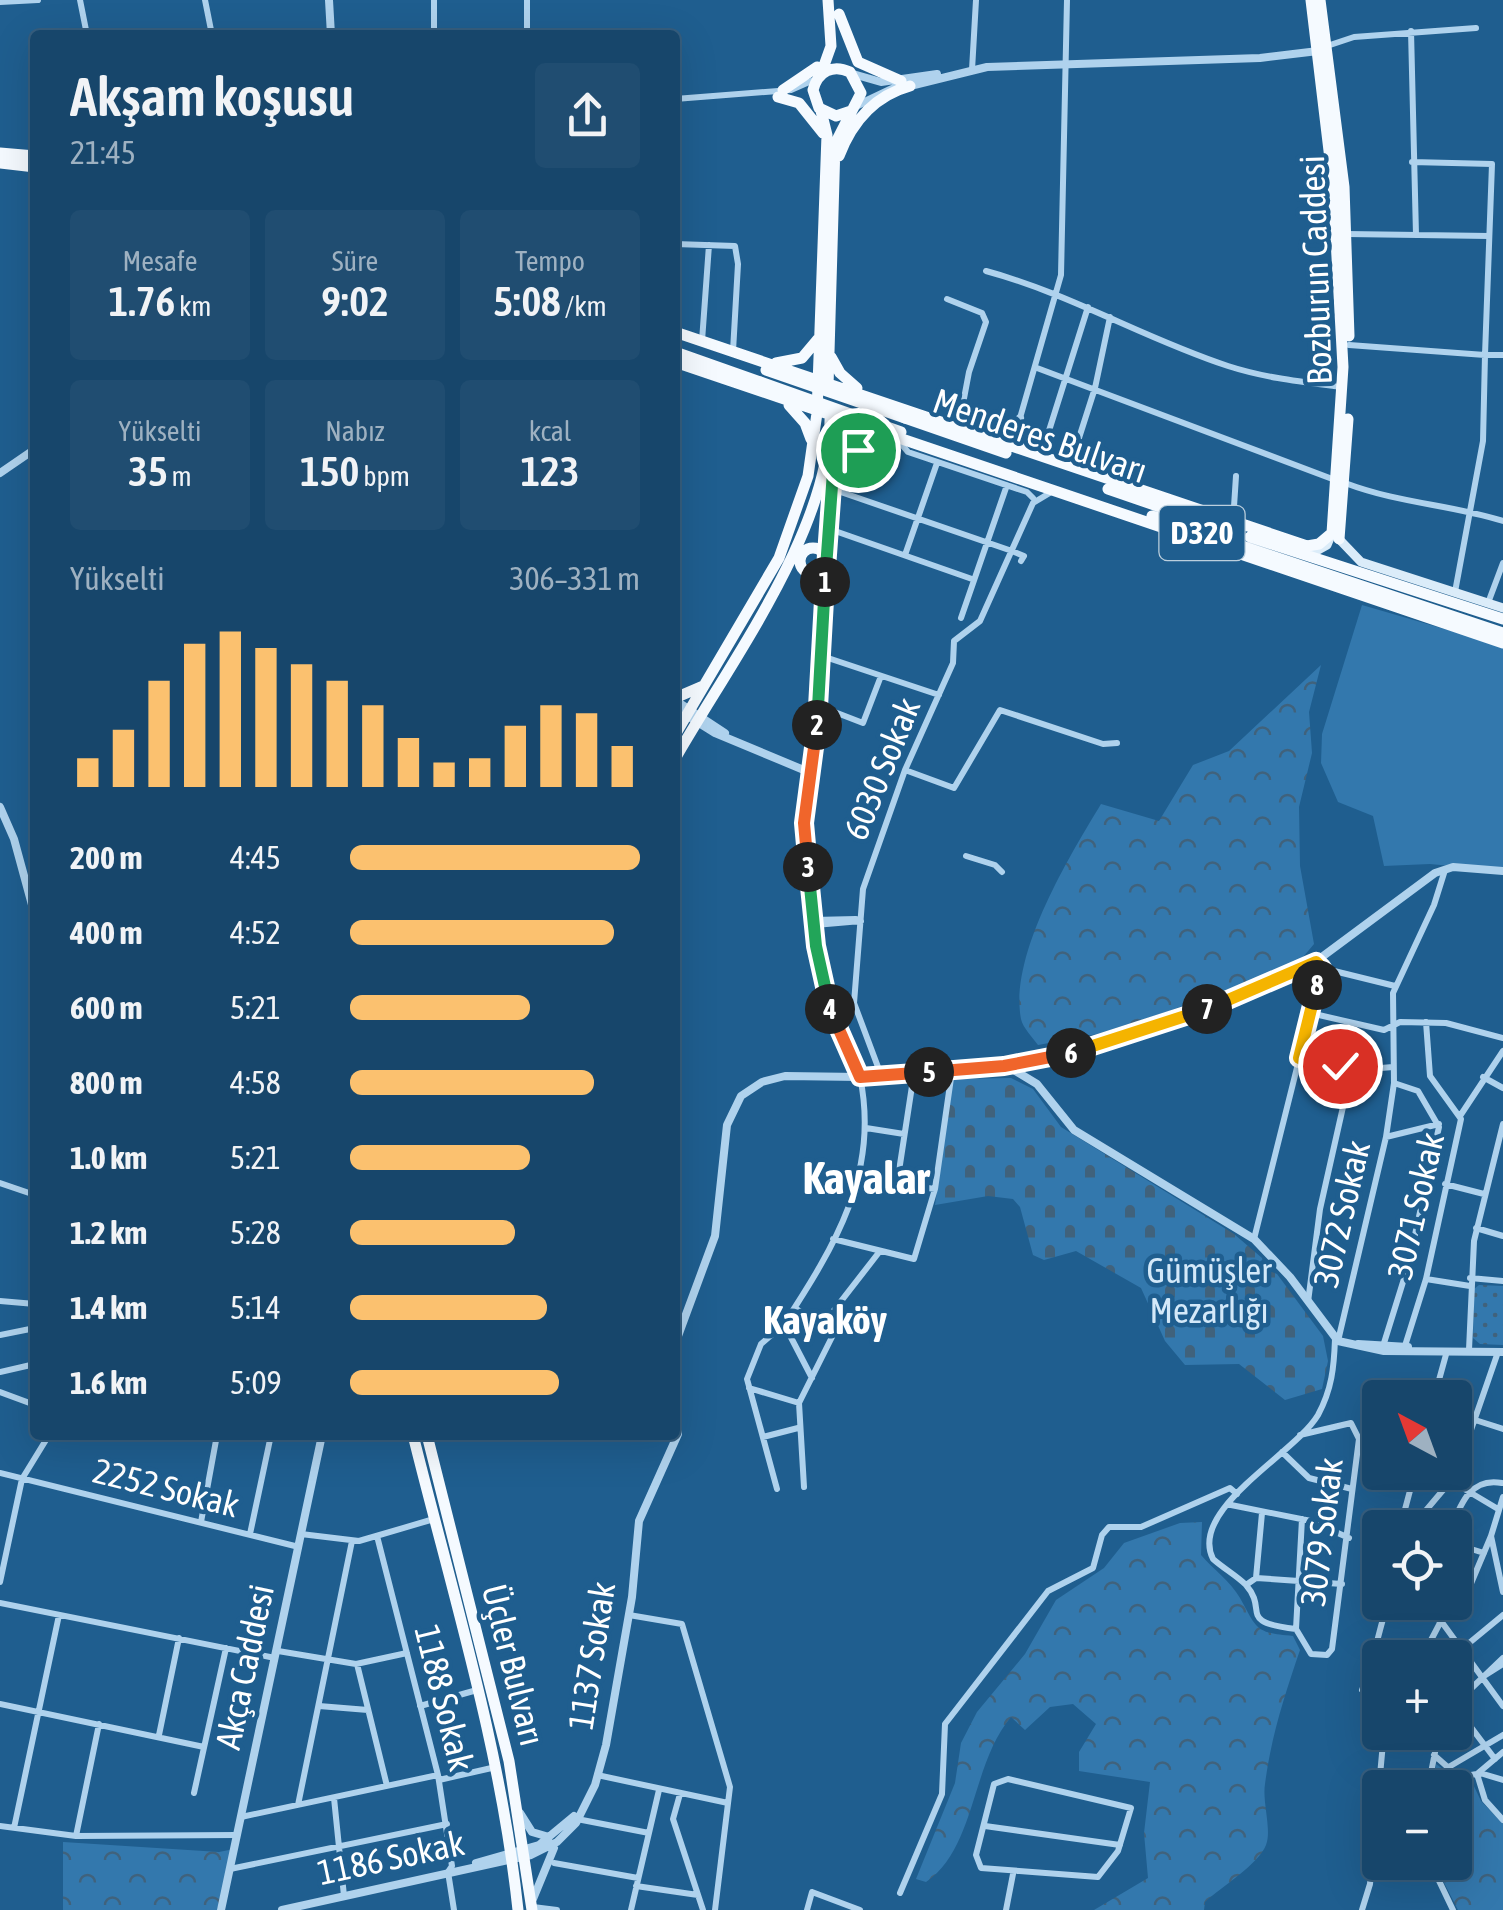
<!DOCTYPE html>
<html lang="tr">
<head>
<meta charset="utf-8">
<style>
  body { margin:0; font-family:"Asap Condensed",sans-serif; background:#204d71; color:#f1f3f6; height:100vh; display:flex; flex-direction:column; font-size:38px; white-space:nowrap }
  * { box-sizing:border-box; margin:0 }
  p { font-size:32px; color:#9eb1c1 }
  .icon { flex:none; width:55px; height:55px; fill:none; stroke:currentColor; stroke-width:2; stroke-linecap:round; stroke-linejoin:round }
  .map { position:relative; flex:1; overflow:hidden }
  .drawer { position:absolute; left:30px; top:30px; width:650px; height:1410px; display:flex; flex-direction:column; background:#17466b; border-radius:10px; box-shadow:0 10px 40px #0002,0 0 0 2px #365e7e }
  .drawer>* { flex:none }
  .needle { width:65px; rotate:319deg }
  .tools { position:absolute; left:1362px; top:1380px; display:grid; gap:20px }
  .tools a { display:grid; place-items:center; width:110px; height:110px; border-radius:10px; background:#17466b; box-shadow:0 10px 40px #0002,0 0 0 2px #365e7e; font-size:50px }
  .pin { position:absolute; display:grid; place-items:center; width:85px; height:85px; color:#fff; margin:-42px; border:5px solid #fff; border-radius:50%; box-shadow:0 2px 10px #0007 }
  .km { position:absolute; width:50px; height:50px; margin:-25px; border-radius:50%; background:#222; color:#fff; font-size:28px; line-height:50px; text-align:center }
  .round { display:grid; place-items:center; flex:none; width:105px; height:105px; border-radius:10px; background:#204d71 }
  .summary { display:flex; align-items:center; justify-content:space-between; height:170px; padding:0 40px }
  h1 { font-size:55px; font-weight:600; line-height:75px }
  .stats { display:grid; grid-template-columns:repeat(3,1fr); gap:15px; height:170px; padding:10px 40px }
  .stats div { display:grid; align-content:center; border-radius:10px; background:#204d71; text-align:center }
  .stats b { font-size:42px; font-weight:600 }
  .stats small { font-size:28px; font-weight:400 }
  .stats p { font-size:28px }
  .chart { height:280px; padding:20px 40px }
  .chart p { display:flex; justify-content:space-between }
  .chart svg { width:100%; height:180px; margin-top:10px; stroke:#fbc16f; stroke-width:6 }
  ul { padding:0 40px; list-style:none; font-size:32px }
  li { display:grid; grid-template-columns:160px 120px 1fr; align-items:center; height:75px }
  li i { height:25px; border-radius:12px; background:#fbc16f }
  .map>svg:first-child { display:block }
  .forest { fill:url(#forest-crowns) }
  .cemetery { fill:url(#cemetery-stones) }
  .park { fill:url(#park-dots) }
  .pitch { fill:#3378ad }
  .lines { fill:none; stroke-linecap:round; stroke-linejoin:round }
  .minor { stroke:#afd2ed; stroke-width:6 }
  .tertiary { stroke:#afd2ed; stroke-width:8 }
  .secondary { stroke:#dbecf9; stroke-width:9 }
  .primary { stroke:#f5faff; stroke-width:11 }
  .primary-bridge { stroke:#f5faff; stroke-width:11 }
  .split-1-casing { stroke:#fff; stroke-width:20 }
  .split-2-casing { stroke:#fff; stroke-width:20 }
  .split-3-casing { stroke:#fff; stroke-width:20 }
  .split-4-casing { stroke:#fff; stroke-width:20 }
  .split-5-casing { stroke:#fff; stroke-width:20 }
  .split-6-casing { stroke:#fff; stroke-width:20 }
  .split-7-casing { stroke:#fff; stroke-width:20 }
  .split-8-casing { stroke:#fff; stroke-width:20 }
  .split-9-casing { stroke:#fff; stroke-width:20 }
  .split-1 { stroke:#22a559; stroke-width:12 }
  .split-2 { stroke:#22a559; stroke-width:12 }
  .split-3 { stroke:#f0652b; stroke-width:12 }
  .split-4 { stroke:#22a559; stroke-width:12 }
  .split-5 { stroke:#f0652b; stroke-width:12 }
  .split-6 { stroke:#f0652b; stroke-width:12 }
  .split-7 { stroke:#f5b400; stroke-width:12 }
  .split-8 { stroke:#f5b400; stroke-width:12 }
  .split-9 { stroke:#f5b400; stroke-width:12 }
  .labels { text-anchor:middle; stroke-width:9; stroke-linejoin:round; paint-order:stroke }
  .shield { fill:#1f5e8f; stroke:#bccfdd; stroke-width:2.5 }
  .shield-label { font-size:32px; font-weight:bold; fill:#fff }
  .street-label { font-size:35px; fill:#fff; stroke:#1f5e8f }
  .park-label { font-size:35px; fill:#d4e9f9; stroke:#1f5e8f }
  .quarter-label { font-size:40px; font-weight:bold; fill:#fff; stroke:#1f5e8f }
  .district-label { font-size:45px; font-weight:bold; fill:#fff; stroke:#1f5e8f }
</style>
</head>
<body>
<div class="map">
<svg width="1503" height="1910" viewBox="0 0 1503 1910">
  <defs>
    <pattern id="forest-crowns" width="20" height="18" patternUnits="userSpaceOnUse" patternTransform="scale(2.5)"><rect width="20" height="18" fill="#3378ad"/><path d="M2 6a3 3 0 1 1 6 0M12 15a3 3 0 1 1 6 0" fill="none" stroke="#40627c"/></pattern>
    <pattern id="cemetery-stones" width="16" height="16" patternUnits="userSpaceOnUse" patternTransform="scale(2.5)"><rect width="16" height="16" fill="#3378ad"/><path d="M2 7V4a2 2 0 0 1 4 0v3zM10 15v-3a2 2 0 0 1 4 0v3z" fill="#40627c"/></pattern>
    <pattern id="park-dots" width="8" height="8" patternUnits="userSpaceOnUse" patternTransform="scale(2.5)"><rect width="8" height="8" fill="#3378ad"/><path d="M2 2h.1M6 6h.1" fill="none" stroke="#40627c" stroke-width="1.8" stroke-linecap="round"/></pattern>
  </defs>
  <rect width="100%" height="100%" fill="#1f5e8f"/>
  <path class="forest" d="M1321,665L1309,712L1312,753L1299,807L1300,866L1314,944L1298,963L1169,1011L1097,1034L1038,1045C1033,1038 1023,1028 1021,1019C1009,955 1069,857 1101,804L1159,821L1193,765L1229,751Z
    M1202,1522L1201,1555C1213,1569 1231,1582 1240,1598C1257,1628 1254,1633 1293,1636L1300,1650C1285,1694 1271,1737 1265,1784C1262,1802 1272,1830 1266,1845C1259,1864 1221,1887 1205,1902L1204,1910H1094L1148,1878L1144,1833L1150,1782L1079,1771V1752L1096,1724L1073,1704L1050,1707L1025,1730L1011,1717C971,1764 976,1848 926,1882L916,1879L955,1783L961,1743L977,1712L1025,1654L1056,1600L1104,1568L1124,1543L1180,1523Z
    M1436,1764L1458,1780H1471L1481,1801L1503,1824V1910H1458L1434,1863L1455,1862V1788H1433Z
    M63,1842L219,1852L234,1849L217,1910H63Z"/>
  <path class="cemetery" d="M1011,1078L1033,1089L1061,1127L1234,1234L1262,1258L1264,1269L1277,1274L1323,1336L1328,1361L1322,1389L1285,1400L1239,1364L1185,1365L1165,1341L1141,1288L1076,1251L1044,1260L1033,1255L1020,1207L1013,1199L988,1196L935,1205L953,1079Z"/>
  <path class="park" d="M1479,1285L1503,1286V1345L1480,1344L1473,1338L1474,1289Z"/>
  <path class="pitch" d="M1362,605L1503,646V871L1430,864L1384,866L1373,816L1338,802L1321,763L1322,734Z"/>
  <g class="lines">
    <path class="minor" d="M80,0L87,35
      M205,0L212,35
      M434,0V35
      M527,0V35
      M0,2L38,0
      M1411,31L1416,235
      M1327,46L1354,37L1476,28
      M972,70L976,0
      M675,99L791,90L816,79
      M1412,162L1492,164L1485,355H1503
      M1347,234L1489,236
      M675,244L735,246L738,264L733,351
      M986,271C1071,294 1145,339 1228,366C1265,378 1303,382 1341,387
      M947,299L982,313L986,322L969,372L959,425
      M702,341L709,245
      M1349,345L1485,355L1483,441L1455,592
      M1037,368L1335,480
      M1020,418L1061,275L1067,0
      M897,439L908,452L1027,492L1033,498
      M1041,456L1088,307
      M1070,466L1095,388L1110,317
      M1345,483C1401,504 1448,504 1503,521
      M832,489L1012,551L1024,556L1021,561
      M1233,522L1236,476
      M835,531L972,579
      M905,555L937,463
      M1488,603L1503,563
      M961,618L1007,485
      M822,656L939,695
      M819,706L863,723L881,676
      M905,770L954,788L1000,710L1103,744L1117,743
      M966,856L995,865L1002,872
      M814,920L856,919
      M815,925L861,921
      M1322,968L1395,986
      M1310,1013L1384,1030L1400,1022L1446,1023L1503,1038
      M1299,1059L1369,1069L1393,1067
      M881,1075L854,1003L863,889L905,770L953,663L954,641L980,621L1033,503L1053,491
      M1483,1077L1503,1088
      M1460,1116L1503,1051
      M866,1128L904,1134
      M1386,1137L1439,1124
      M861,1179L935,1189
      M0,1183L35,1195
      M897,1184L914,1073
      M1445,1184L1484,1194
      M1476,1228L1503,1236
      M833,1239L914,1259L935,1189L952,1071
      M1254,1239L1322,968L1316,963
      M1470,1278L1503,1281
      M1426,1279L1470,1286
      M0,1301L35,1304
      M1308,1302L1320,1209L1352,1067
      M795,1308L833,1335L799,1403L804,1487
      M821,1327L880,1251
      M0,1335L35,1328
      M1338,1341L1386,1137L1394,1083L1393,993L1434,905L1445,870
      M1384,1343L1408,1266L1439,1127L1418,1091L1394,1083
      M1404,1349L1426,1279L1461,1119L1430,1076L1426,1022
      M1469,1350L1474,1241L1503,1124
      M0,1372L35,1364
      M812,1378L784,1324C835,1246 880,1172 860,1077
      M749,1388L799,1403
      M0,1392L35,1405
      M1434,1398L1447,1351
      M1472,1419L1503,1429
      M1455,1420L1470,1424
      M763,1437L798,1428
      M1282,1452L1309,1478L1352,1489
      M0,1473L299,1547
      M1451,1481L1498,1509
      M777,1489L747,1379L761,1344L784,1324
      M1503,1497L1491,1536L1503,1592
      M1231,1505L1311,1521L1349,1538
      M201,1522L217,1435
      M1400,1528L1415,1472
      M1411,1528L1455,1476L1498,1352
      M1451,1528C1461,1503 1471,1477 1502,1483
      M250,1534L271,1435
      M301,1534L359,1541L434,1519
      M377,1536L438,1775L452,1866L448,1872L454,1910
      M1455,1544L1484,1553
      M1256,1578L1262,1513
      M0,1582L22,1479L49,1435
      M1246,1585L1256,1578L1342,1584
      M1403,1602L1441,1621L1503,1706
      M0,1603L275,1658
      M629,1615L682,1624L730,1787L715,1910
      M1296,1629C1236,1622 1269,1611 1246,1585C1237,1576 1223,1568 1213,1559C1188,1509 1295,1454 1318,1415C1332,1389 1334,1367 1335,1339
      M1296,1629L1311,1654L1327,1655L1332,1649L1359,1439L1351,1423L1300,1435
      M1296,1629L1302,1519
      M1379,1647L1400,1658
      M278,1651L356,1664L407,1653
      M1411,1658L1430,1642L1441,1621L1467,1593L1491,1536
      M1451,1658L1503,1615
      M357,1664L387,1786
      M1484,1676L1503,1664
      M1362,1690C1374,1660 1378,1633 1388,1602
      M0,1704L204,1747
      M1455,1704L1503,1658
      M319,1706L368,1710
      M420,1706L477,1690
      M1455,1706L1495,1759
      M159,1735L179,1638
      M1503,1752L1477,1774L1485,1800L1503,1820
      M1434,1755L1459,1777L1477,1774
      M1447,1768L1503,1735
      M1480,1773L1503,1780
      M597,1775L728,1803
      M1008,1779L1131,1808L1118,1851L1098,1877L981,1868L976,1855L994,1784Z
      M439,1780L496,1767
      M1428,1788L1439,1732
      M194,1793L226,1648
      M680,1794L673,1819L703,1910
      M334,1798L344,1896
      M298,1805L352,1541
      M241,1817L438,1775
      M577,1819L649,1833
      M0,1826L76,1836L237,1835
      M985,1826L1120,1845
      M14,1828L59,1615
      M76,1836L99,1724
      M1430,1862L1453,1910
      M554,1863L638,1878
      M230,1869L447,1824
      M636,1886L698,1895
      M900,1893L942,1794L945,1724L1048,1591L1093,1568L1102,1535L1109,1527H1141L1230,1488L1237,1494
      M533,1907L557,1910
      M631,1910L659,1790
      M807,1910L812,1892L860,1910
      M1006,1910L1013,1874
      M1362,1910L1370,1884L1384,1732"/>
    <path class="tertiary" d="M329,0L331,35
      M853,74L881,82L937,74
      M910,86L987,67L1260,58L1318,51
      M856,106L896,87
      M1019,422L1020,437L1028,451
      M991,436L1008,431L1020,418
      M0,473L35,449
      M828,537L835,469L866,445L889,435
      M824,594L819,706L804,834L825,996L860,1077
      M675,700L725,733
      M675,708L715,733L811,773
      M0,807L14,839L35,916
      M1009,1067L1037,1084L1074,1130L1254,1239L1290,1277L1338,1341L1384,1351L1503,1352
      M1358,1344L1408,1347
      M520,1813L532,1832L549,1837
      M476,1863L539,1845L574,1816
      M533,1899L554,1848
      M221,1910L322,1435
      M282,1910L531,1855L557,1842L576,1823L595,1785L606,1745L632,1597L639,1521L678,1434V1336L715,1236L727,1125L741,1096L762,1082L785,1076L860,1077L1004,1066L1148,1032L1307,968L1435,873L1453,867L1503,871"/>
    <path class="secondary" d="M1339,539L1361,562L1503,608
      M1309,555L1327,545L1332,533"/>
    <path class="primary" d="M1320,0L1344,187L1349,336
      M839,14L858,62L901,81
      M821,74L831,46L828,0
      M783,90L817,67
      M778,97L799,103L823,133
      M0,153L35,156
      M839,156C852,122 874,96 910,86
      M0,163L35,167
      M675,332L1307,546L1319,544L1332,533L1343,367L1333,184L1311,0
      M675,352L760,382
      M831,357L840,373L857,388
      M675,362L1503,643
      M776,363L802,358L818,339
      M828,387L835,144L861,93L850,72C833,64 818,71 813,90L819,108L836,116L851,111
      M789,405L805,423L811,439
      M905,418L1006,453
      M1108,489L1166,509
      M1152,516L1503,633
      M1250,537L1503,619
      M1339,539L1348,419
      M800 561a13 13 0 1 1 26 0a13 13 0 1 1-26 0Z
      M824,594L828,537
      M675,698L703,686
      M675,735L779,558L808,476L817,413L827,135L821,111
      M675,759C730,662 834,525 830,411
      M413,1435C452,1592 501,1749 518,1910
      M427,1435L509,1761L532,1910"/>
    <path class="primary-bridge" d="M766,370L905,418
      M760,382L901,432"/>
  </g>
  <g class="lines">
    <defs>
      <path id="split-1" d="M825,582L833,472L858,450"/>
      <path id="split-2" d="M817,725L825,582"/>
      <path id="split-3" d="M808,867L804,823L817,725"/>
      <path id="split-4" d="M808,867L816,946L830,1009"/>
      <path id="split-5" d="M830,1009L860,1077L929,1072"/>
      <path id="split-6" d="M929,1072L1004,1066L1071,1053"/>
      <path id="split-7" d="M1071,1053L1207,1009"/>
      <path id="split-8" d="M1207,1009L1316,962L1322,968L1317,985"/>
      <path id="split-9" d="M1317,985L1299,1058L1340,1066"/>
    </defs>
    <use href="#split-1" class="split-1-casing"/>
    <use href="#split-2" class="split-2-casing"/>
    <use href="#split-3" class="split-3-casing"/>
    <use href="#split-4" class="split-4-casing"/>
    <use href="#split-5" class="split-5-casing"/>
    <use href="#split-6" class="split-6-casing"/>
    <use href="#split-7" class="split-7-casing"/>
    <use href="#split-8" class="split-8-casing"/>
    <use href="#split-9" class="split-9-casing"/>
    <use href="#split-1" class="split-1"/>
    <use href="#split-2" class="split-2"/>
    <use href="#split-3" class="split-3"/>
    <use href="#split-4" class="split-4"/>
    <use href="#split-5" class="split-5"/>
    <use href="#split-6" class="split-6"/>
    <use href="#split-7" class="split-7"/>
    <use href="#split-8" class="split-8"/>
    <use href="#split-9" class="split-9"/>
  </g>
  <g class="labels">
    <rect class="shield" x="1159.5" y="506" width="85" height="54" rx="8"/>
    <g class="shield-label">
      <text x="1202" y="544">D320</text>
    </g>
    <g class="street-label">
      <text transform="translate(1316 270) rotate(-92)" y="12">Bozburun Caddesi</text>
      <text transform="translate(1040 436) rotate(19)" y="12">Menderes Bulvarı</text>
      <text transform="translate(882 769) rotate(-68)" y="12">6030 Sokak</text>
      <text transform="translate(1416 1206) rotate(-77)" y="12">3071 Sokak</text>
      <text transform="translate(1342 1214) rotate(-77)" y="12">3072 Sokak</text>
      <text transform="translate(166 1488) rotate(14)" y="12">2252 Sokak</text>
      <text transform="translate(1322 1532) rotate(-83)" y="12">3079 Sokak</text>
      <text transform="translate(592 1656) rotate(-81)" y="12">1137 Sokak</text>
      <text transform="translate(513 1665) rotate(76)" y="12">Üçler Bulvarı</text>
      <text transform="translate(245 1667) rotate(-78)" y="12">Akça Caddesi</text>
      <text transform="translate(444 1698) rotate(76)" y="12">1188 Sokak</text>
      <text transform="translate(391 1858) rotate(-12)" y="12">1186 Sokak</text>
    </g>
    <g class="park-label">
      <text x="1209" y="1283">Gümüşler<tspan x="1209" dy="40">Mezarlığı</tspan></text>
    </g>
    <g class="quarter-label">
      <text x="825" y="1334">Kayaköy</text>
    </g>
    <g class="district-label">
      <text x="866" y="1194">Kayalar</text>
    </g>
  </g>
</svg>
<div class="tools">
<a><svg class="needle" viewBox="-14 -14 28 28"><path d="M0-13l5 13h-10z" fill="#e53935"/><path d="M0 13l5-13h-10z" fill="#9eb1c1"/></svg></a>
<a><svg class="icon" aria-label="locate" viewBox="0 0 24 24"><circle cx="12" cy="12" r="6"/><path d="M12 2v4M12 18v4M2 12h4M18 12h4"/></svg></a>
<a>+</a>
<a>−</a>
</div>
<div class="pin" style="left:858px;top:450px;background:#1e9e55"><svg class="icon" aria-label="arrive" viewBox="0 0 24 24"><path d="M6 21V4h12l-3 4 3 4H6"/></svg></div>
<div class="pin" style="left:1340px;top:1066px;background:#d93025"><svg class="icon" aria-label="check" viewBox="0 0 24 24"><path d="M5 12l5 5 9-10"/></svg></div>
<b class="km" style="left:825px;top:582px">1</b>
<b class="km" style="left:817px;top:725px">2</b>
<b class="km" style="left:808px;top:867px">3</b>
<b class="km" style="left:830px;top:1009px">4</b>
<b class="km" style="left:929px;top:1072px">5</b>
<b class="km" style="left:1071px;top:1053px">6</b>
<b class="km" style="left:1207px;top:1009px">7</b>
<b class="km" style="left:1317px;top:985px">8</b>
<section class="drawer">
<div class="summary"><div><h1>Akşam koşusu</h1><p>21:45</p></div><a class="round"><svg class="icon" aria-label="share" viewBox="0 0 24 24"><path d="M12 15V3M7 8l5-5 5 5M5 13v7h14v-7"/></svg></a></div>
<div class="stats">
<div><p>Mesafe</p><b>1.76<small> km</small></b></div>
<div><p>Süre</p><b>9:02</b></div>
<div><p>Tempo</p><b>5:08<small> /km</small></b></div>
</div>
<div class="stats">
<div><p>Yükselti</p><b>35<small> m</small></b></div>
<div><p>Nabız</p><b>150<small> bpm</small></b></div>
<div><p>kcal</p><b>123</b></div>
</div>
<div class="chart"><p><span>Yükselti</span>306–331 m</p>
<svg viewBox="0 0 160 44" preserveAspectRatio="none"><path d="M5 44V37M15 44V30M25 44V18M35 44V9M45 44V6M55 44V10M65 44V14M75 44V18M85 44V24M95 44V32M105 44V38M115 44V37M125 44V29M135 44V24M145 44V26M155 44V34"/></svg>
</div>
<ul>
<li><b>200 m</b>4:45<i style="width:100%"></i></li>
<li><b>400 m</b>4:52<i style="width:91%"></i></li>
<li><b>600 m</b>5:21<i style="width:62%"></i></li>
<li><b>800 m</b>4:58<i style="width:84%"></i></li>
<li><b>1.0 km</b>5:21<i style="width:62%"></i></li>
<li><b>1.2 km</b>5:28<i style="width:57%"></i></li>
<li><b>1.4 km</b>5:14<i style="width:68%"></i></li>
<li><b>1.6 km</b>5:09<i style="width:72%"></i></li>
</ul>
</section>
</div>
</body>
</html>
